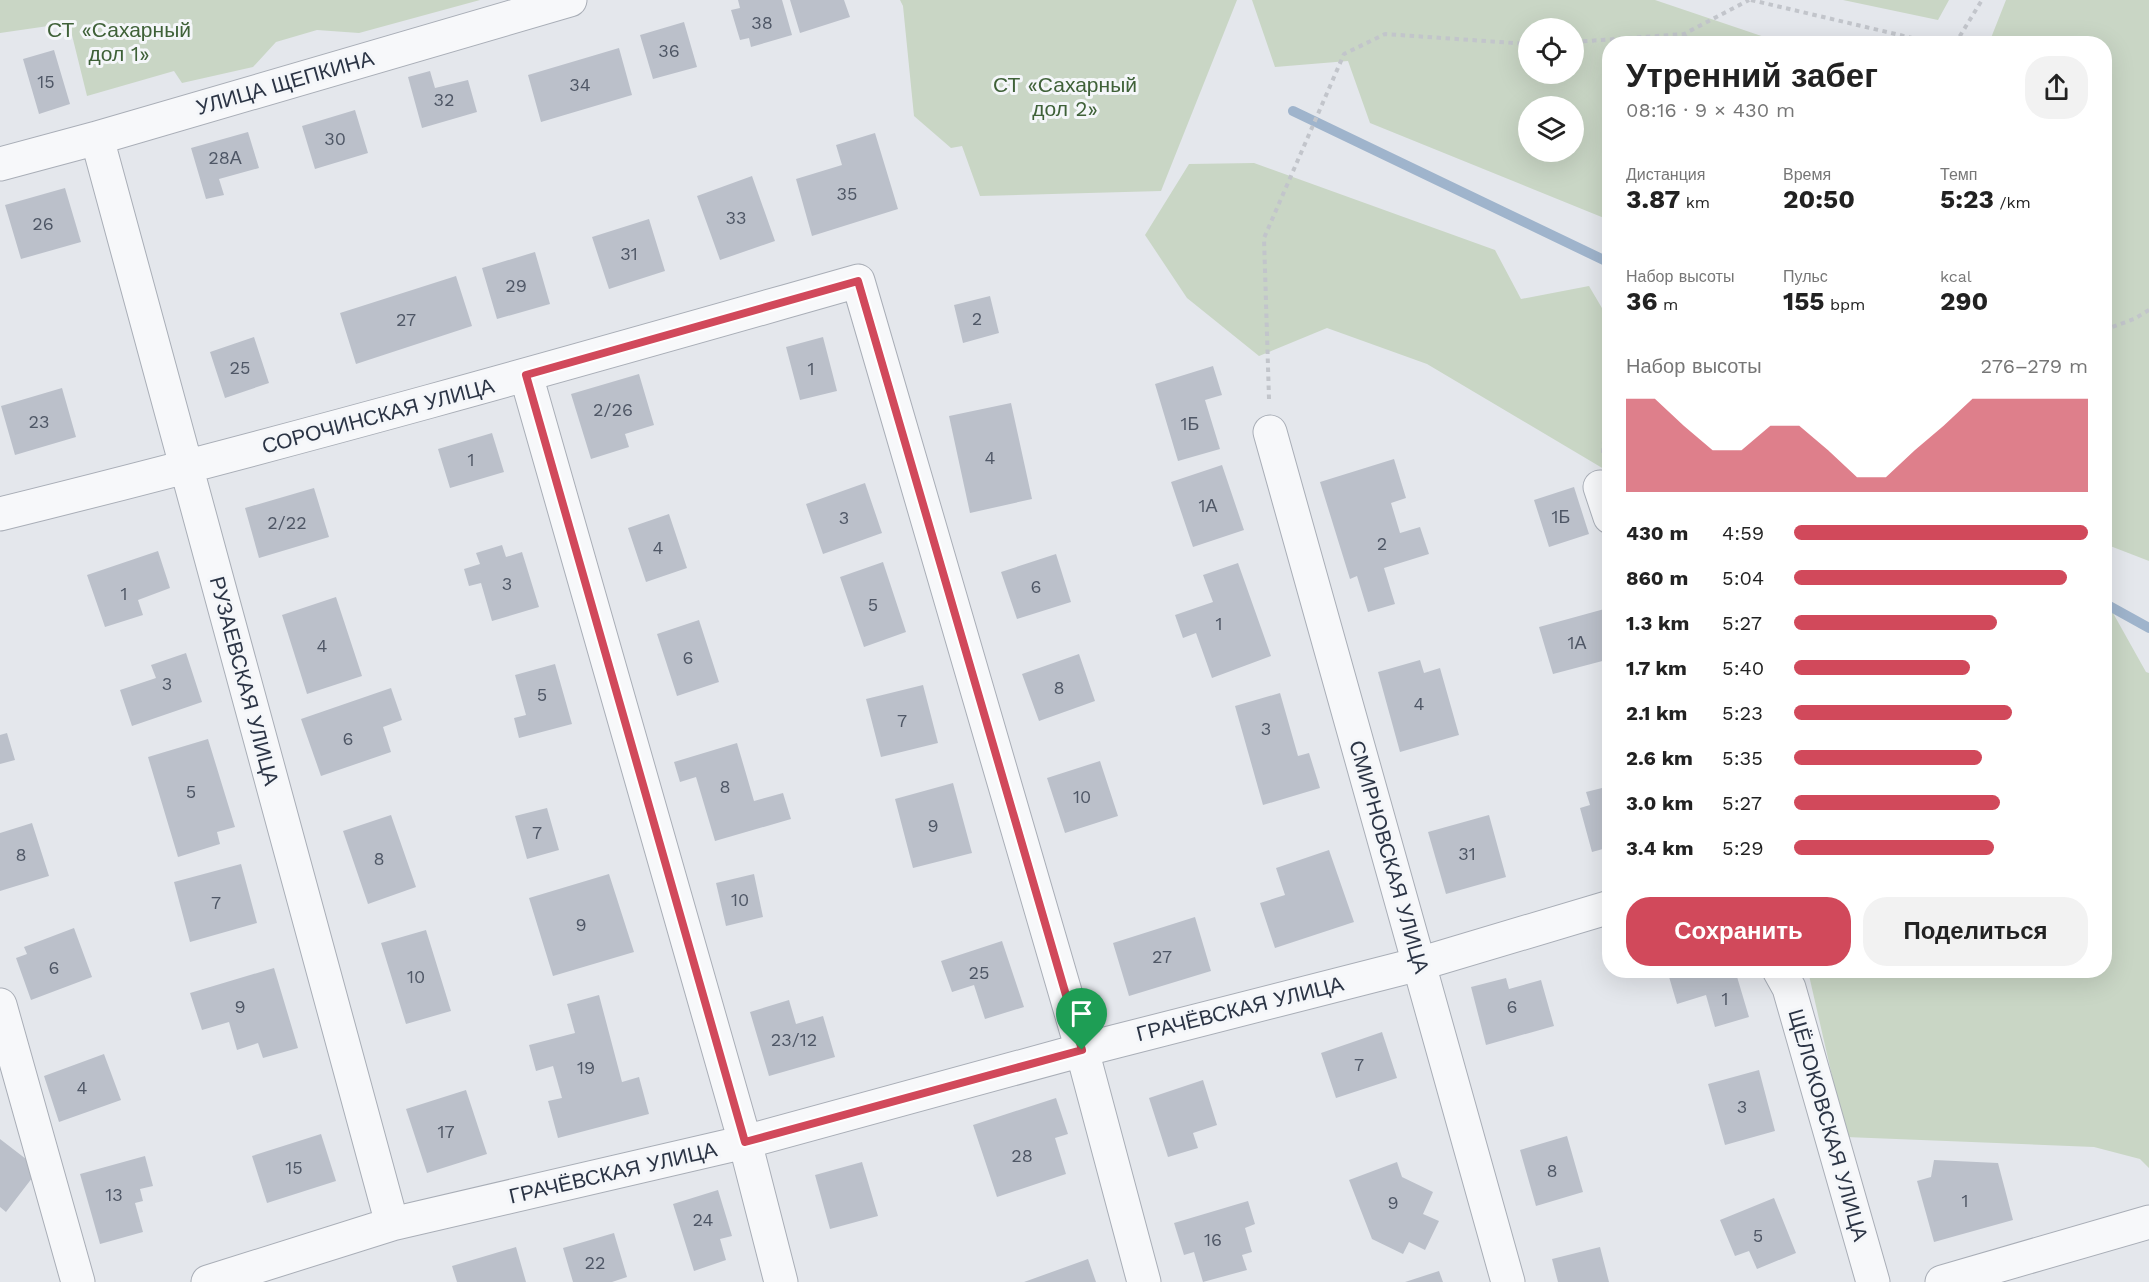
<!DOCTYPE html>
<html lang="ru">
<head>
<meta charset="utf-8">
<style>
  body { margin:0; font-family:"Work Sans",sans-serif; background:#f2f2f2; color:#222; height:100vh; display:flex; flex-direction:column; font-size:22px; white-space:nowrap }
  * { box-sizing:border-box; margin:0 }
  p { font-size:20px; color:#767676 }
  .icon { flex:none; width:33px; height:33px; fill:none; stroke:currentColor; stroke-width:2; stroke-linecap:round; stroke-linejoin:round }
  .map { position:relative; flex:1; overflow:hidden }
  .details { position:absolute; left:1602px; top:36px; width:510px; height:942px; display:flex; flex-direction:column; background:#fff; border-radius:24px; box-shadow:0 6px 24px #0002 }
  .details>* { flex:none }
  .buttons { position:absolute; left:1518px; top:18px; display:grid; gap:12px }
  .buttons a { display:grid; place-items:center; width:66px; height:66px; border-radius:50%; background:#fff; box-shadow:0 6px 24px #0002; font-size:30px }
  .pin { position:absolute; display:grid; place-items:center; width:51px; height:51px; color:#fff; margin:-62px -26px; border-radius:50% 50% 50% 0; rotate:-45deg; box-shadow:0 0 6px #0007 }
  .pin .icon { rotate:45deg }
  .round { display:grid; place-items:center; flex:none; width:63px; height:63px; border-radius:24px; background:#f2f2f2 }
  .head { display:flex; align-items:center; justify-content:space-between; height:102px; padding:0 24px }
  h1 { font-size:33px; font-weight:700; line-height:45px }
  .stats { display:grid; grid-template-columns:repeat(3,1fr); gap:9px; height:102px; padding:6px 24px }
  .stats div { display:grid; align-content:center }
  .stats b { font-size:26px; font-weight:700 }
  .stats small { font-size:16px; font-weight:400 }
  .stats p { font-size:16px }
  .chart { height:168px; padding:12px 24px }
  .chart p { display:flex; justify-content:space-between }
  .chart svg { width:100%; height:108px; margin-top:6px; fill:#d1495b; opacity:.7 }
  .cta { display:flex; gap:12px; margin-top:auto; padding:12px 24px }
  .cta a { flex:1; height:69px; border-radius:24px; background:#d1495b; color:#fff; font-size:24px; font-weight:700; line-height:69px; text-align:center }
  .cta a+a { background:#f2f2f2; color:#222 }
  ul { padding:0 24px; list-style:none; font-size:20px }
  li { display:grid; grid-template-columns:96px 72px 1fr; align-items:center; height:45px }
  li i { height:15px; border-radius:8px; background:#d1495b }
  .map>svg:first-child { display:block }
  .green { fill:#c9d6c5; fill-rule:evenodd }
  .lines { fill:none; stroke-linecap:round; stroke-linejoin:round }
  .stream { stroke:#9fb4cc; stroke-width:10 }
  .building { fill:#bbc0ca }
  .street-casing { stroke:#a9aeb7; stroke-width:35 }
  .path { stroke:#c2c5cb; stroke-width:4; stroke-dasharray:4.5 4.5; stroke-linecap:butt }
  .street { stroke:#f7f8fa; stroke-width:33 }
  .route-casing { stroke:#fff; stroke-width:12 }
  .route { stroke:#d1495b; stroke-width:8 }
  .labels { text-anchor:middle; stroke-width:6; stroke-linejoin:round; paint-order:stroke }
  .number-label { font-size:18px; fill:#4f5766 }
  .park-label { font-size:21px; fill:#3f6138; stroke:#f4f6f9 }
  .street-label { font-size:21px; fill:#2b3445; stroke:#f4f6f9 }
</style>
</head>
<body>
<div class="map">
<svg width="2149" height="1282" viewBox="0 0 2149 1282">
  <rect width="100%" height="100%" fill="#e4e7ec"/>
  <path class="green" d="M0,0H480L359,33L317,30L276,42L253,67L182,83L174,71L87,96L69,23L0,33Z
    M900,0H1237L1161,191L980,196L962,146L951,148L914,116L903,6Z
    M1252,0H1655L1782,43L1610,44L1609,220L1370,123L1348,61L1275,67ZM1528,28H1574V74H1528ZM1528,106H1574V152H1528Z
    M1843,0H1949L1938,20Z
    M2006,0H2149V561L2105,544L2104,44L1989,43Z
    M1254,163L1495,250L1521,299L1589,286L1609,320V472L1427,364L1327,328L1259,356L1187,298L1145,235L1189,164Z
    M2105,602L2113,613L2146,672L2149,673V1168L2140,1159L2094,1147L1846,1137L1808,971L2104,970Z"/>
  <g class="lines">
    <path class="stream" d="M1293,111L1610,263
      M2104,603L2149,628"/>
  </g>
  <path class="building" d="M738,0H782L792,35L751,47L749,38L740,40L731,10L740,8Z
    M790,0H844L850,17L800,33Z
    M684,22L697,67L653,79L640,35Z
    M619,48L632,95L541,122L528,75Z
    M54,50L70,104L39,114L23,59Z
    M430,71L435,88L468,80L477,112L422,128L408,77Z
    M355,110L368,153L315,169L302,126Z
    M248,132L259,168L219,179L224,195L206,199L191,148Z
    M875,133L898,209L812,236L796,179L842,165L836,145Z
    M752,176L775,241L720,260L697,196Z
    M65,188L81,242L21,259L5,205Z
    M649,219L665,271L609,289L592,237Z
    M535,252L550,304L497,319L482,268Z
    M456,276L472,326L356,364L340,313Z
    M990,296L999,333L963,343L954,305Z
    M254,337L269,383L225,398L210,352Z
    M823,337L837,391L800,400L786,347Z
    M1213,366L1222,395L1205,400L1220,449L1178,461L1155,384Z
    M639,374L654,425L625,434L629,447L591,459L571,394Z
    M62,388L76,437L15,455L1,406Z
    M1011,403L1032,499L970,513L949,416Z
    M492,433L504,472L450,488L438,449Z
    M1394,459L1406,498L1391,503L1400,533L1420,527L1429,554L1384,568L1395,604L1368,612L1357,576L1350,579L1320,482Z
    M1222,465L1244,530L1193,547L1171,482Z
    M865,483L882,533L823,554L806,504Z
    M1574,487L1589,534L1549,547L1534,500Z
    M314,488L329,537L259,558L245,508Z
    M669,514L687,568L646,582L628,528Z
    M502,545L506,557L522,552L539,607L492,621L481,583L469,586L464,569L480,564L476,553Z
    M158,551L170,588L138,600L143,615L105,627L87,575Z
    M1056,554L1071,602L1017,619L1001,572Z
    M883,562L906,632L864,647L840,577Z
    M1238,563L1271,656L1212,678L1196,633L1183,638L1175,615L1213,602L1203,575Z
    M336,597L362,676L307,694L282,615Z
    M1608,608L1610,659L1553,674L1539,627Z
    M699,620L719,682L677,696L657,634Z
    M186,653L202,702L132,726L120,690L156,678L151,665Z
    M1079,654L1095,701L1039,721L1022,674Z
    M1420,660L1424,673L1440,668L1459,735L1400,752L1378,672Z
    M555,664L572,724L519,738L514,718L526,715L515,675Z
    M923,685L938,743L881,757L866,699Z
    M391,688L402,720L383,727L391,752L321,776L301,719Z
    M1280,693L1298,756L1309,753L1320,788L1263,805L1235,706Z
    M7,733L15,760L0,764V735Z
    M208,739L235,827L217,832L220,844L178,857L148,757Z
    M737,743L754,801L783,793L791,819L715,841L696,777L680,782L674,762Z
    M1100,761L1118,816L1065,833L1047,778Z
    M953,783L972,853L913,868L895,799Z
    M1610,786V847L1592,852L1580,808L1590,805L1586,792Z
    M547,808L559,850L527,859L515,816Z
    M391,815L416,887L368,904L343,831Z
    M1489,815L1506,877L1446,894L1428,832Z
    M32,823L49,876L0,891V833Z
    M1329,850L1354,922L1275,948L1260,903L1285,895L1276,868Z
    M241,864L257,923L190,942L174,882Z
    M609,874L634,952L553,976L529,898Z
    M754,874L763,917L726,926L716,883Z
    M1195,917L1211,971L1129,996L1113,943Z
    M74,928L92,977L31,1000L16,958L27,954L24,947Z
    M426,930L451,1011L406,1024L381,943Z
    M1002,941L1024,1007L985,1019L974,985L952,992L941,961Z
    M274,968L298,1048L263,1058L258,1043L237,1050L229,1022L202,1030L190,993Z
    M1667,970H1735L1749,1017L1715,1027L1706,995L1677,1004Z
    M1506,978L1509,989L1541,980L1554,1026L1486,1045L1471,987Z
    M599,995L622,1082L639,1077L649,1114L558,1138L548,1101L562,1098L553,1066L536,1071L529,1045L575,1033L567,1004Z
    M789,1000L796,1024L823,1016L835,1057L769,1076L750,1012Z
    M1382,1032L1397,1078L1336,1098L1321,1053Z
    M104,1054L121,1100L59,1122L44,1076Z
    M1759,1070L1775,1131L1725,1145L1708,1084Z
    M1203,1080L1217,1125L1193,1133L1198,1148L1168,1157L1149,1098Z
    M466,1090L487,1154L427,1173L406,1109Z
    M1056,1098L1068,1134L1055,1138L1066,1174L997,1197L973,1125Z
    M321,1134L336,1181L267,1203L252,1156Z
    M1567,1136L1583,1192L1536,1206L1520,1150Z
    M0,1139L39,1169L6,1212L0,1207Z
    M145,1156L153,1186L140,1189L143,1201L135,1203L143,1232L100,1244L80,1174Z
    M1934,1160L1998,1163L2013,1220L1934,1242L1917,1181L1931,1177Z
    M862,1162L878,1216L830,1229L815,1175Z
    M1397,1162L1402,1177L1433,1192L1423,1214L1439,1221L1425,1250L1409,1242L1403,1254L1372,1239L1349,1180Z
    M718,1190L732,1236L720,1239L726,1260L694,1271L673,1204Z
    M1774,1198L1796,1253L1757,1269L1749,1251L1735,1256L1720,1220Z
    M1248,1201L1255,1224L1245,1228L1252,1252L1242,1255L1247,1270L1203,1282L1194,1252L1184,1255L1174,1223Z
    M614,1233L627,1277L612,1282H573L563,1248Z
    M516,1247L526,1282H457L452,1266Z
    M1600,1247L1609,1282H1558L1552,1259Z
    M1088,1259L1096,1282H1024Z
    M1439,1271L1443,1282H1405Z"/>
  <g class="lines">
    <defs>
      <path id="street" d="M97,138L392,1224
        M0,164L97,138L570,0
        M526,375L745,1142L781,1282
        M1270,432L1508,1282
        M1600,487L1610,517
        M0,514C288,443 573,362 858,281L1082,1050L1144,1282
        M1779,970L1789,988L1873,1282
        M0,1005L78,1282
        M208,1282L392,1224L745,1142L1082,1050L1419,964L1610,907
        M1942,1282L2149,1222"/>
    </defs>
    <use href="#street" class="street-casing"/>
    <path class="path" d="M1751,0L1938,44
      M1684,34L1690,44
      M1574,42L1684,34L1749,0
      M1955,44L1982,0
      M2104,330L2134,319L2149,310
      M1269,399L1264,238L1344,54L1385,34L1528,44
      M1603,453L1610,367"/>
    <use href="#street" class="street"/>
  </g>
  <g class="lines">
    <defs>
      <path id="route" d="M858,281L1082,1050L745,1142L526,375Z"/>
    </defs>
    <use href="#route" class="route-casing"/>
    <use href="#route" class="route"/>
  </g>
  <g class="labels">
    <g class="number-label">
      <text x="762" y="29">38</text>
      <text x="669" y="57">36</text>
      <text x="46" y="88">15</text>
      <text x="580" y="91">34</text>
      <text x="444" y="106">32</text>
      <text x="335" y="145">30</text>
      <text x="225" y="164">28А</text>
      <text x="847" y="200">35</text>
      <text x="736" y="224">33</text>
      <text x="43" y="230">26</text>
      <text x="629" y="260">31</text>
      <text x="516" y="292">29</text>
      <text x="977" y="325">2</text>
      <text x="406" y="326">27</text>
      <text x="240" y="374">25</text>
      <text x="811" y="375">1</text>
      <text x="613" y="416">2/26</text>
      <text x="39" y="428">23</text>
      <text x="1190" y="430">1Б</text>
      <text x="990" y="464">4</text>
      <text x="471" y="466">1</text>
      <text x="1208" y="512">1А</text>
      <text x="1561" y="523">1Б</text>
      <text x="844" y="524">3</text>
      <text x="287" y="529">2/22</text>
      <text x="1382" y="550">2</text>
      <text x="658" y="554">4</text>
      <text x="507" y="590">3</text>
      <text x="1036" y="593">6</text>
      <text x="124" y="600">1</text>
      <text x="873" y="611">5</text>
      <text x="1219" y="630">1</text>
      <text x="1577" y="649">1А</text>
      <text x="322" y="652">4</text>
      <text x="688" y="664">6</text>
      <text x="167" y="690">3</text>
      <text x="1059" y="694">8</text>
      <text x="542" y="701">5</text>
      <text x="1419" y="710">4</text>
      <text x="902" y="727">7</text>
      <text x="1266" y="735">3</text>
      <text x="348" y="745">6</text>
      <text x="725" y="793">8</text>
      <text x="191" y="798">5</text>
      <text x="1082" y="803">10</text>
      <text x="933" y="832">9</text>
      <text x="537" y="839">7</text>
      <text x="1467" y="860">31</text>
      <text x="21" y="861">8</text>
      <text x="379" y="865">8</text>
      <text x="740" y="906">10</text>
      <text x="216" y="909">7</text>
      <text x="581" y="931">9</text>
      <text x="1162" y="963">27</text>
      <text x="54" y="974">6</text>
      <text x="979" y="979">25</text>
      <text x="416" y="983">10</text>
      <text x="1725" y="1005">1</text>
      <text x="240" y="1013">9</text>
      <text x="1512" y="1013">6</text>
      <text x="794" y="1046">23/12</text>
      <text x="1359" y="1071">7</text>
      <text x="586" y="1074">19</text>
      <text x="82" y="1094">4</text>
      <text x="1742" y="1113">3</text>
      <text x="446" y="1138">17</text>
      <text x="1022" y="1162">28</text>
      <text x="294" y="1174">15</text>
      <text x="1552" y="1177">8</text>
      <text x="114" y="1201">13</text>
      <text x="1965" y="1207">1</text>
      <text x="1393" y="1209">9</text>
      <text x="703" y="1226">24</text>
      <text x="1758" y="1242">5</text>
      <text x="1213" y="1246">16</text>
      <text x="595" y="1269">22</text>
    </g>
    <g class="park-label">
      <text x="119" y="37">СТ «Сахарный<tspan x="119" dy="24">дол 1»</tspan></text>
      <text x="1065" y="92">СТ «Сахарный<tspan x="1065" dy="24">дол 2»</tspan></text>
    </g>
    <g class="street-label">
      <text transform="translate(285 83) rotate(-16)" y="7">УЛИЦА ЩЕПКИНА</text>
      <text transform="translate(378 416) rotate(-15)" y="7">СОРОЧИНСКАЯ УЛИЦА</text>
      <text transform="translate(244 681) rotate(75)" y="7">РУЗАЕВСКАЯ УЛИЦА</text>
      <text transform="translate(1389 857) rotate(74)" y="7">СМИРНОВСКАЯ УЛИЦА</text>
      <text transform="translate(1240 1009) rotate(-14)" y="7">ГРАЧЁВСКАЯ УЛИЦА</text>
      <text transform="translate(1828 1125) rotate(74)" y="7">ЩЁЛОКОВСКАЯ УЛИЦА</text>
      <text transform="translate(613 1173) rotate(-13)" y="7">ГРАЧЁВСКАЯ УЛИЦА</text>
    </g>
  </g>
</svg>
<div class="buttons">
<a><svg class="icon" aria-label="locate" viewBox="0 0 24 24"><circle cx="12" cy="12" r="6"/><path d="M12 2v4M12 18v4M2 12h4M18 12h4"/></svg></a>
<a><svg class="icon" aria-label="layers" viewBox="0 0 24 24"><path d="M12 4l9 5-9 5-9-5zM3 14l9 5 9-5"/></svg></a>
</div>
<div class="pin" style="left:1082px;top:1050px;background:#1e9e55"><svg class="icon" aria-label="arrive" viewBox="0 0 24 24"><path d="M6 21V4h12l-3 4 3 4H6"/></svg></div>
<section class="details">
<div class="head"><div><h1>Утренний забег</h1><p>08:16 · 9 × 430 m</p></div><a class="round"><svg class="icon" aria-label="share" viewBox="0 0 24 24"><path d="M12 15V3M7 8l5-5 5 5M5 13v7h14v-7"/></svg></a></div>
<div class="stats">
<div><p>Дистанция</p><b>3.87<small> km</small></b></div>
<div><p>Время</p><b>20:50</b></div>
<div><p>Темп</p><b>5:23<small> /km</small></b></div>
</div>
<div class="stats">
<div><p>Набор высоты</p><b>36<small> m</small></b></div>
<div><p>Пульс</p><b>155<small> bpm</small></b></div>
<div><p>kcal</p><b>290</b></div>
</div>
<div class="chart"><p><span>Набор высоты</span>276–279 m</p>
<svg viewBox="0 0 160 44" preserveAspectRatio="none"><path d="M0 44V6L10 6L20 17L30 27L40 27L50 17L60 17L70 27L80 38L90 38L100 27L110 17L120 6L130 6L140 6L150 6L160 6V44z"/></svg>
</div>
<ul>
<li><b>430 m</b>4:59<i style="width:100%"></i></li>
<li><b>860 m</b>5:04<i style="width:93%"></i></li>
<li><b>1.3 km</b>5:27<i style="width:69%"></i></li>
<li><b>1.7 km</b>5:40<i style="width:60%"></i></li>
<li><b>2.1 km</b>5:23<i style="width:74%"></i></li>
<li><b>2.6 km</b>5:35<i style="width:64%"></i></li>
<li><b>3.0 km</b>5:27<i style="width:70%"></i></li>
<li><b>3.4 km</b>5:29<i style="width:68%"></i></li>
</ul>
<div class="cta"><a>Сохранить</a><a>Поделиться</a></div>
</section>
</div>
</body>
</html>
